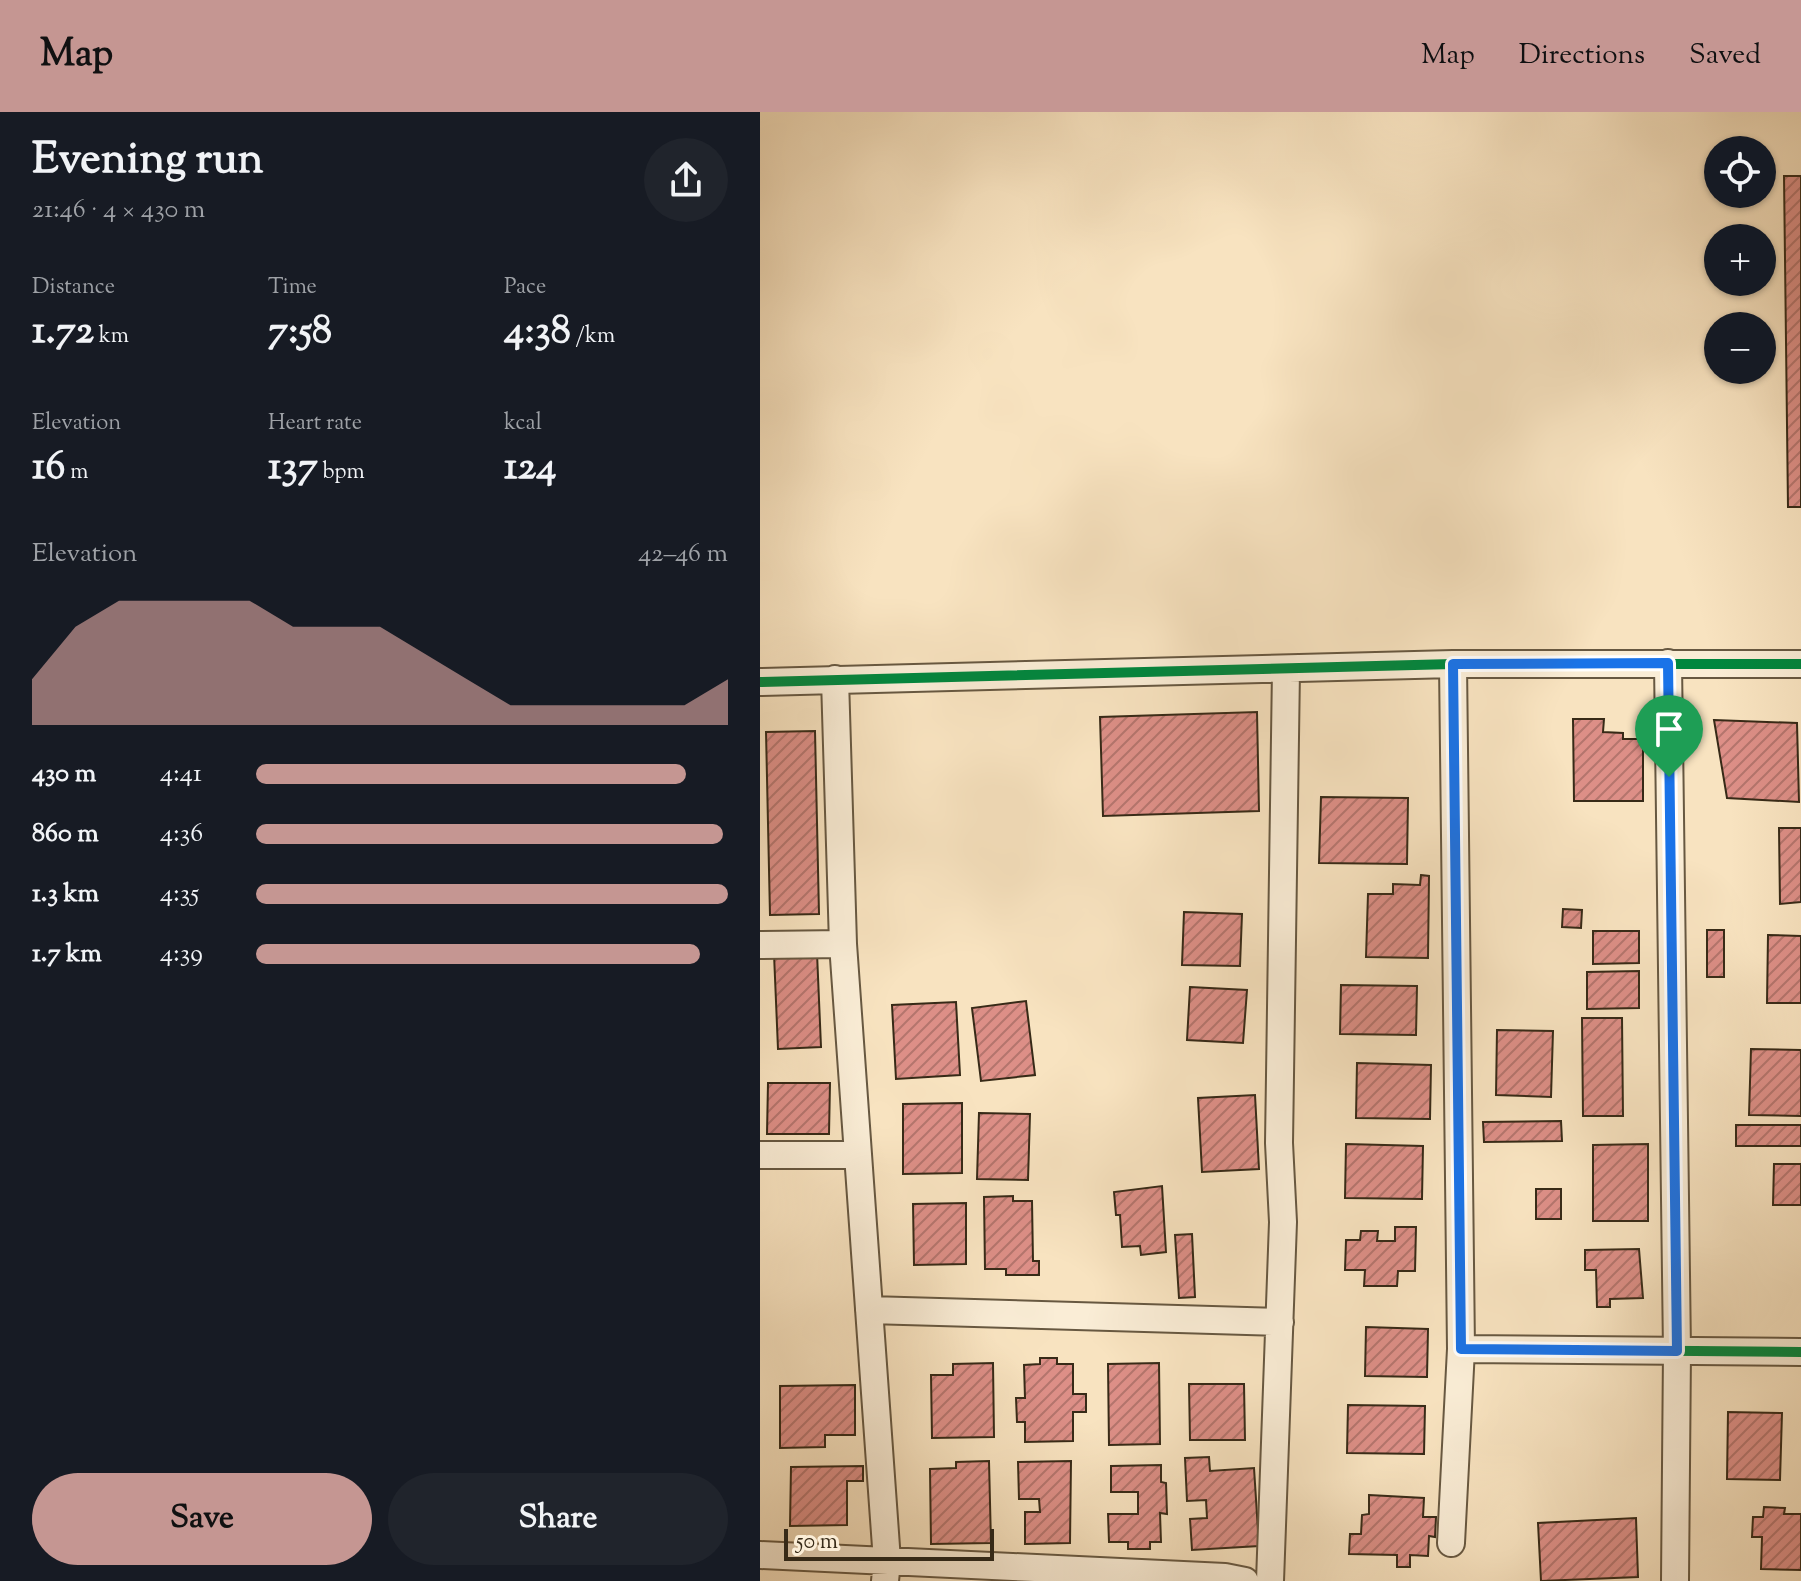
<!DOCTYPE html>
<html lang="en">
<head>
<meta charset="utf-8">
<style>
  body { margin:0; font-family:"Sorts Mill Goudy",serif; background:#20242c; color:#f1f3f6; height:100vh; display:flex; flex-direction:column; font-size:30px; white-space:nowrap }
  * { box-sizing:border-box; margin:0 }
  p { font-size:26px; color:#9ea1a6 }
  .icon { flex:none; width:44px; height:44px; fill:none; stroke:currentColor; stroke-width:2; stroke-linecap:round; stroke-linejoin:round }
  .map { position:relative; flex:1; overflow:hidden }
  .side { display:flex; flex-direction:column; background:#171b24; width:760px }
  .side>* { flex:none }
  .fabs { position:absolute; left:944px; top:24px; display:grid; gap:16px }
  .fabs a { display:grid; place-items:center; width:72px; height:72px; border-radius:50%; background:#171b24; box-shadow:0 2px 6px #0004; font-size:40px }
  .scale { position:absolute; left:24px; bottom:20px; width:210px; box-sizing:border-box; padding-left:8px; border:4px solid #372a17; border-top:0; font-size:22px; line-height:28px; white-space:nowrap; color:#372a17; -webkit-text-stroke:6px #faedd6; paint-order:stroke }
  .pin { position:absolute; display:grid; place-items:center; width:68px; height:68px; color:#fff; margin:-82px -34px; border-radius:50% 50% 50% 0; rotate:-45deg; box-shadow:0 0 8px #0007 }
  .pin .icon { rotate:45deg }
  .round { display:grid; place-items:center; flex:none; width:84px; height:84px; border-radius:42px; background:#20242c }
  .head { display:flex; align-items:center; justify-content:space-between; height:136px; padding:0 32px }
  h1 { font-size:44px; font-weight:800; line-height:60px }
  .stats { display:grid; grid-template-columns:repeat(3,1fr); gap:12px; height:136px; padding:8px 32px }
  .stats div { display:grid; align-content:center }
  .stats b { font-size:40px; font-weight:800 }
  .stats small { font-size:22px; font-weight:400 }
  .stats p { font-size:22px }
  .chart { height:224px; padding:16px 32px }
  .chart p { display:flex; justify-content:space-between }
  .chart svg { width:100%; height:144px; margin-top:8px; fill:#c59692; opacity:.7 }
  .action { display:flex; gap:16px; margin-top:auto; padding:16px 32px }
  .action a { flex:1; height:92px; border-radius:48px; background:#c59692; color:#111; font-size:32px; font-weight:800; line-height:92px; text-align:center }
  .action a+a { background:#20242c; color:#f1f3f6 }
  ul { padding:0 32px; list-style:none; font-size:26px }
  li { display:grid; grid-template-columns:128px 96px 1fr; align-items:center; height:60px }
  li i { height:20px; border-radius:10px; background:#c59692 }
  header { display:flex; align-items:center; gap:48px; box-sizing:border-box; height:112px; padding:0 40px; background:#c59692; color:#111 }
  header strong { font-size:38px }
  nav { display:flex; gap:44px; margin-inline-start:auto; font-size:28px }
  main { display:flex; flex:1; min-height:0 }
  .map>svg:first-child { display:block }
  .building { fill:url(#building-hatch); stroke:#372a17; stroke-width:2 }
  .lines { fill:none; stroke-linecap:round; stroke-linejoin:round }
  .street-casing { stroke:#675841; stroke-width:30 }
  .street { stroke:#faedd6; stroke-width:26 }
  .cycleway-casing { stroke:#faedd6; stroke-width:15 }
  .cycleway { stroke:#00873e; stroke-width:10 }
  .route-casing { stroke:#fff; stroke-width:16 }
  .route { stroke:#1a73e8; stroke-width:10 }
</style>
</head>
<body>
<header>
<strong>Map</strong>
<nav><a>Map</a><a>Directions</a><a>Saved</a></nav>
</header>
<main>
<section class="side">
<div class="head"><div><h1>Evening run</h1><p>21:46 · 4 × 430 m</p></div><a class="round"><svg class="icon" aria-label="share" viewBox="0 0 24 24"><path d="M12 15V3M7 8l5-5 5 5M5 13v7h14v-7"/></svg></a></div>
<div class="stats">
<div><p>Distance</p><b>1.72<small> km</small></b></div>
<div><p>Time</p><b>7:58</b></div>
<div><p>Pace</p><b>4:38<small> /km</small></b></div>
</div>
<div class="stats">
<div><p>Elevation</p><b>16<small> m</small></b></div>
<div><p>Heart rate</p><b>137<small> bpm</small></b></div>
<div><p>kcal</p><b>124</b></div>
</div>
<div class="chart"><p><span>Elevation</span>42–46 m</p>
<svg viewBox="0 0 160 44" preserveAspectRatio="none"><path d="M0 44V30L10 14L20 6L30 6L40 6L50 6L60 14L70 14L80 14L90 22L100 30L110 38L120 38L130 38L140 38L150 38L160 30V44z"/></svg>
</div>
<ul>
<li><b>430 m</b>4:41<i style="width:91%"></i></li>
<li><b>860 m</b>4:36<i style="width:99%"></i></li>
<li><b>1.3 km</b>4:35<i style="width:100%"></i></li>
<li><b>1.7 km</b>4:39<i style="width:94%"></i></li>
</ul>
<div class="action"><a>Save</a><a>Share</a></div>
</section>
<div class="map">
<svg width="1041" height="1469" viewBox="0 0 1041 1469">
  <defs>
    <pattern id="building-hatch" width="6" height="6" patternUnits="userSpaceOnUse" patternTransform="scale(2)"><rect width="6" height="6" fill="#dd8f87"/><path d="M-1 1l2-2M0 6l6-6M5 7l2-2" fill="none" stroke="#b4756d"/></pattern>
  </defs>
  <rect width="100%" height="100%" fill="#f8e3c0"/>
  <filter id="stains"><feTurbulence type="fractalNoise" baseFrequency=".0025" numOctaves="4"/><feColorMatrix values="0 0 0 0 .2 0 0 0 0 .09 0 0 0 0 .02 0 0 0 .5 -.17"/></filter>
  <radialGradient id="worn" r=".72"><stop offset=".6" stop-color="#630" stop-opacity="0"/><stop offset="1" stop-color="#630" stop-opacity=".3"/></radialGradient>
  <path class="building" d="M1024,64H1041V395H1028Z
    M497,600L499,699L343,704L340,605Z
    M813,607H844L843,620L863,621V627H883V689H814Z
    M954,608L1037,611L1039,690L967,686Z
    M55,619L59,802L10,803L6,620Z
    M561,685L648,686L647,752L559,751Z
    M1019,716H1041V790L1020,792Z
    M661,763L669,764L668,846L606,845L608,782H633V772L660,773Z
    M803,797L822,798L821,816L802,815Z
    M424,800L482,802L480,854L422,853Z
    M947,818H964V865H947Z
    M833,819H879V851L833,852Z
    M1008,823L1041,824V891H1007Z
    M57,841L61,935L18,937L14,842Z
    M879,859V896L827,897V860Z
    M581,873L657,874L656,923L580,922Z
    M430,875L487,878L483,931L427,928Z
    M266,889L275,963L221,969L212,896Z
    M196,890L200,963L136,967L132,893Z
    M822,906H862L863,1004H823Z
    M737,918L793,919L791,985L736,983Z
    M991,937L1041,938V1004L989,1003Z
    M597,951L671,953L670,1007L596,1006Z
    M8,971H70L69,1022H7Z
    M495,983L499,1057L442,1060L438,986Z
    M202,991V1061L143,1062V992Z
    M219,1001L270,1002L268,1068L217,1067Z
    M801,1009L802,1029L724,1030L723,1010Z
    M976,1013H1041V1034H976Z
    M586,1032L663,1034L662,1087L585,1086Z
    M888,1032V1109H833V1033Z
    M1014,1052H1041V1093H1013Z
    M402,1074L406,1140L381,1143L380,1134L362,1135L360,1103H356L354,1080Z
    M776,1077H801V1107H776Z
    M253,1084V1089H272L273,1149H279V1163H246V1157H225L224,1085Z
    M206,1091V1152L154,1153L153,1092Z
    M635,1115H656L655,1159H638L637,1174H604L605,1158H585L586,1128H600L601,1119H618L617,1129H635Z
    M432,1122L435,1185L419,1186L415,1123Z
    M879,1137L883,1186L850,1187V1195H837L836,1158H825V1138Z
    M606,1215L668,1217L667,1265L605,1264Z
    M280,1246H297V1252H313V1282H326V1300H313V1329L265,1330V1310H257L256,1286H265L264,1253L280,1252Z
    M233,1251L234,1325L172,1326L171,1263H193V1252Z
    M399,1251L400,1332L349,1333L348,1252Z
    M429,1272H484L485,1328H430Z
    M95,1273V1323H65V1335L20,1336V1274Z
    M588,1293L665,1294L664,1342L587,1341Z
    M968,1300L1022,1301L1020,1368L967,1367Z
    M449,1345L450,1359L494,1356L499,1434L432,1438L430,1407L447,1406L446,1388L427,1389L425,1346Z
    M229,1349L231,1431L171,1432L170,1357L196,1356V1350Z
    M311,1349L310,1431L265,1432V1400H280L279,1387H259L258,1350Z
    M401,1353V1370L406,1371L407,1402L400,1401L401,1430H390V1437H368V1430H349L348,1402H378V1380H351V1354Z
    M103,1354V1369H87V1413L30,1414L31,1355Z
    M609,1383L664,1386L663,1405H676L675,1425L669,1424L668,1444L650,1443V1455H637V1443L589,1442L590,1422H601L602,1403L609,1402Z
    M1004,1395L1025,1396L1024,1402H1041V1458L1001,1457L1002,1425H992L993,1405H1003Z
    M876,1406L878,1465L781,1469L778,1411Z"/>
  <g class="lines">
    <defs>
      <path id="street" d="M908,551L917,1239L915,1469
        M693,552L701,1237L1041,1240
        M75,567L83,832L127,1449L125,1469
        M0,570L693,552H1041
        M0,833L83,832
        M0,1043H98
        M109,1198L520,1210
        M691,1431L701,1237
        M0,1443L465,1465L485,1469
        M510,1469L523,1110L519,1031L526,558"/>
    </defs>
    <use href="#street" class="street-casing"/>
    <use href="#street" class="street"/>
    <defs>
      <path id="cycleway" d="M693,552L701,1237L1041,1240
        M0,570L693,552H1041"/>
    </defs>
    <use href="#cycleway" class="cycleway-casing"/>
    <use href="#cycleway" class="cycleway"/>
  </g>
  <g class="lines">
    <defs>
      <path id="route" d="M908,551L917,1239L701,1237L693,552Z"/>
    </defs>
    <use href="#route" class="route-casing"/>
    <use href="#route" class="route"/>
  </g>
  <rect width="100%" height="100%" filter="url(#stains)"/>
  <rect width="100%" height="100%" fill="url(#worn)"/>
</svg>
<div class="fabs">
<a><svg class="icon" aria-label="locate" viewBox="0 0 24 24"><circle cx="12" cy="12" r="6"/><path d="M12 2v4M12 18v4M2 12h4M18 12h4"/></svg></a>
<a>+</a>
<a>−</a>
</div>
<div class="scale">50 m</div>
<div class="pin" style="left:909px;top:665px;background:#1e9e55"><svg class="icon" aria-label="arrive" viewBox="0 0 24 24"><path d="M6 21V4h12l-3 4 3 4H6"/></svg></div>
</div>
</main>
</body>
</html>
